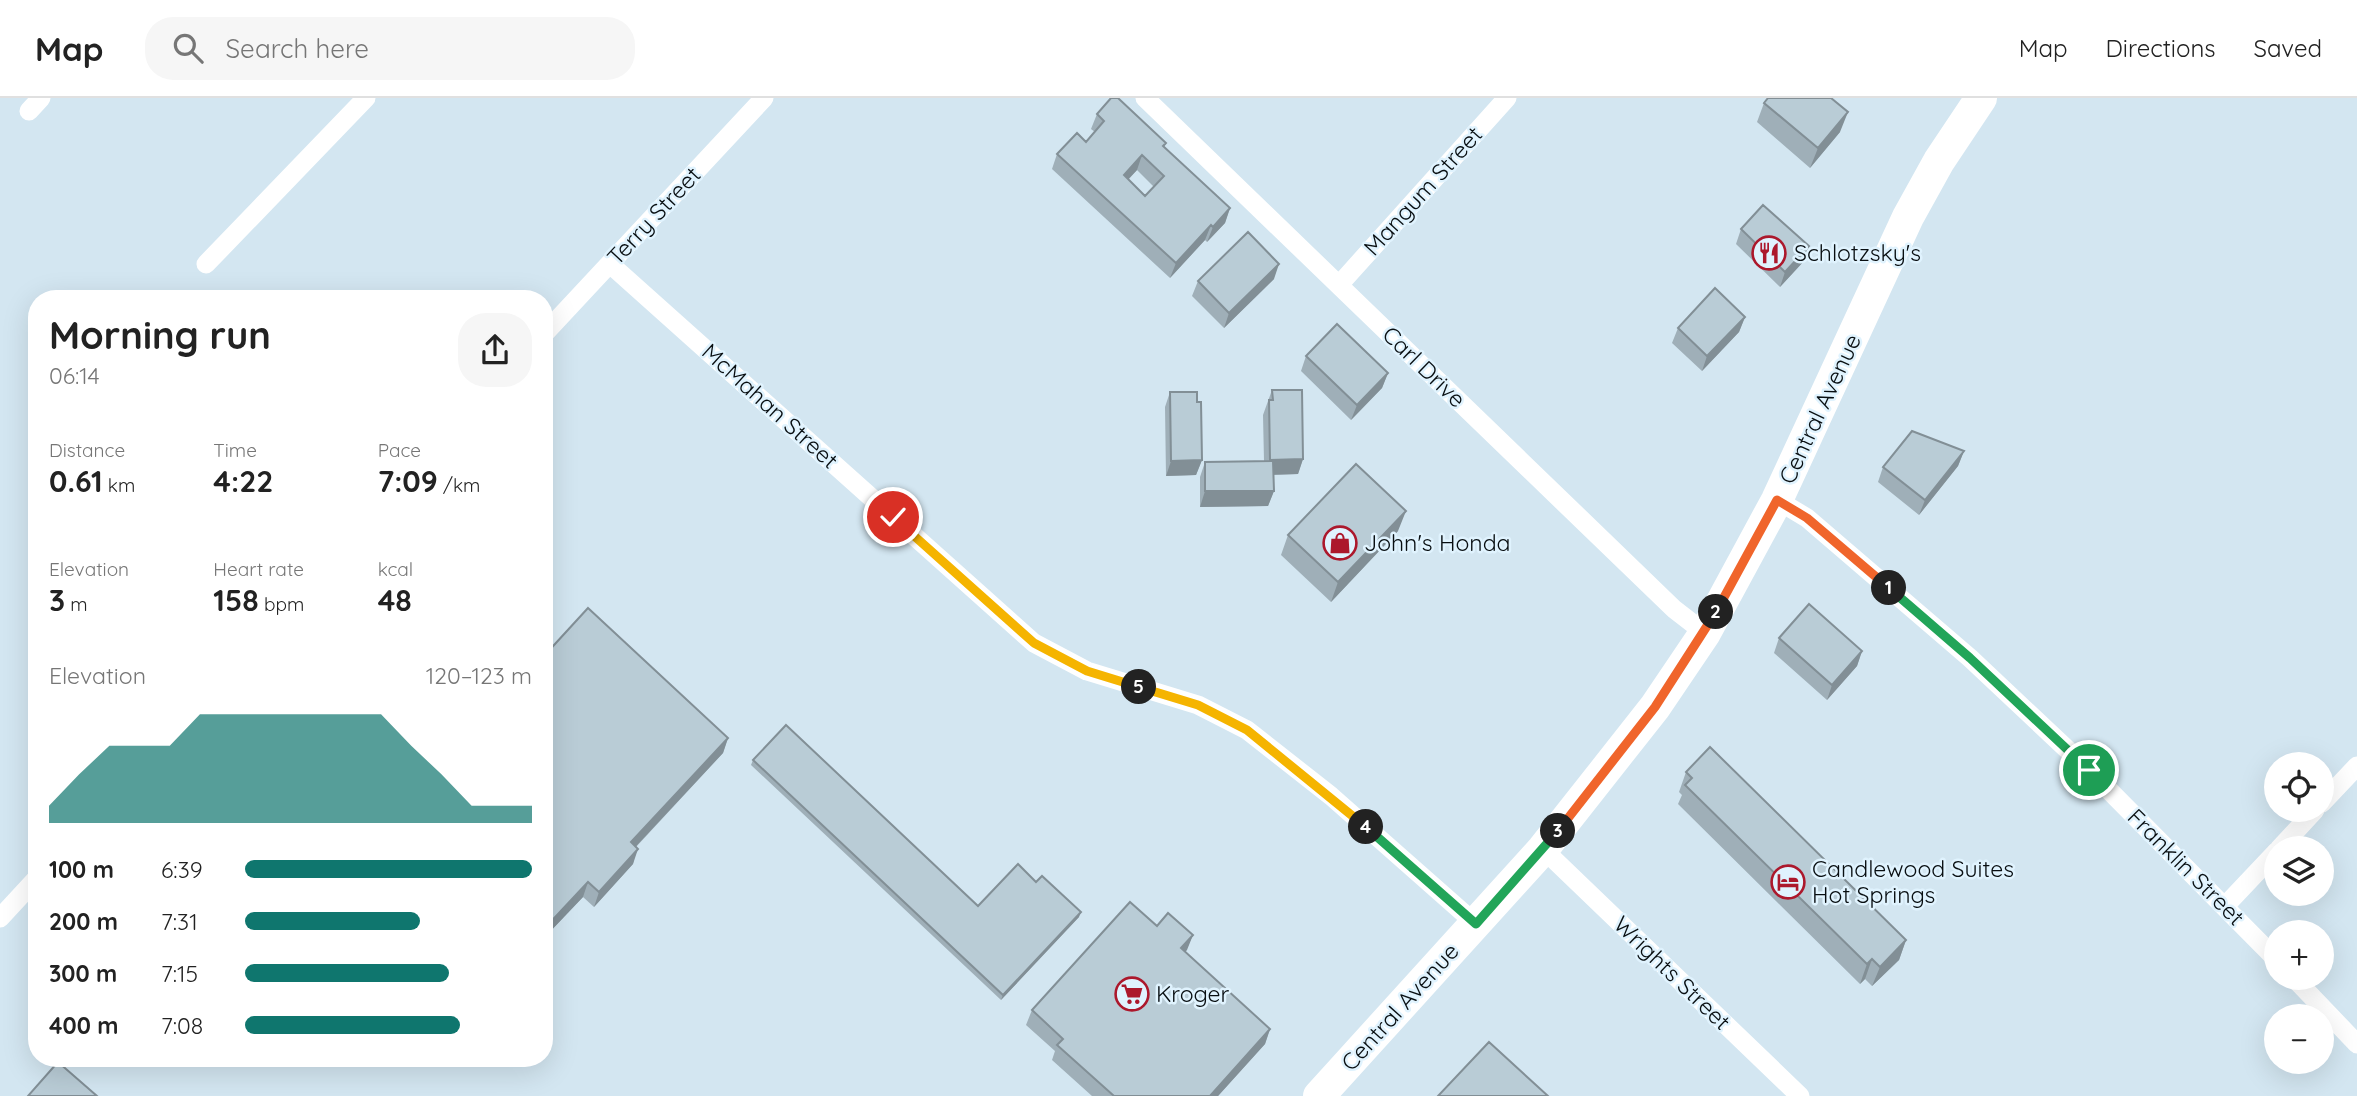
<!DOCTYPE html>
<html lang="en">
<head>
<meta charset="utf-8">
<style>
  body { margin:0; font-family:Quicksand,sans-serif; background:#f6f6f6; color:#222; height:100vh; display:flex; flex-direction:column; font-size:26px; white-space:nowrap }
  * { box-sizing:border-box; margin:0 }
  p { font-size:23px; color:#767676 }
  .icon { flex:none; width:38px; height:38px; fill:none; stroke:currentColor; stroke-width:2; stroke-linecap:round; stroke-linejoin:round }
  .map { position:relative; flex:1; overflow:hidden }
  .side { position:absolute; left:28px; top:192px; width:525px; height:777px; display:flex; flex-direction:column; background:#fff; border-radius:28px; box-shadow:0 7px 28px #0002 }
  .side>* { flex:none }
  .tools { position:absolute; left:2264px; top:654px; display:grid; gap:14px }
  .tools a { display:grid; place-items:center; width:70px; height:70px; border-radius:50%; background:#fff; box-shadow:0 7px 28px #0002; font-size:35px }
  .pin { position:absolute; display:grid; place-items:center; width:60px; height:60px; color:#fff; margin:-30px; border:4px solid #fff; border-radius:50%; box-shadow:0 2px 7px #0007 }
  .km { position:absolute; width:35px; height:35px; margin:-18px; border-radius:50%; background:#222; color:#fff; font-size:19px; line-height:35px; text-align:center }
  .round { display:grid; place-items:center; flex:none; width:74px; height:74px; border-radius:28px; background:#f6f6f6 }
  .head { display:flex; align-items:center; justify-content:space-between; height:119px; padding:0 21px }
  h1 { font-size:38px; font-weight:700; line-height:52px }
  .metrics { display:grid; grid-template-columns:repeat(3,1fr); gap:10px; height:119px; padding:7px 21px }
  .metrics div { display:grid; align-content:center }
  .metrics b { font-size:30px; font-weight:700 }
  .metrics small { font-size:19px; font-weight:400 }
  .metrics p { font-size:19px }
  .chart { height:196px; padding:14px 21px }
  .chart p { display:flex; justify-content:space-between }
  .chart svg { width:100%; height:126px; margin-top:7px; fill:#0f766e; opacity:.7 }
  ul { padding:0 21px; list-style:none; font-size:23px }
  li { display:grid; grid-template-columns:112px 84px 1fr; align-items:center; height:52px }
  li i { height:18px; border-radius:9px; background:#0f766e }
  header { display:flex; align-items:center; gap:42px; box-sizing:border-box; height:98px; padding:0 35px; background:#fff; border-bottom:2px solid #e0e0e0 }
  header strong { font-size:33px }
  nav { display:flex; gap:38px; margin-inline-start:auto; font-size:24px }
  .search { width:490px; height:63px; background:#f6f6f6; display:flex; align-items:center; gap:18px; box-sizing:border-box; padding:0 24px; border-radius:28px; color:#767676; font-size:26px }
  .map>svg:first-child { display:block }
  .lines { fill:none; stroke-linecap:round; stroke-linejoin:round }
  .street { stroke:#fff; stroke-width:19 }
  .primary { stroke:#fff; stroke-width:32 }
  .wall { fill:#9fafb8; fill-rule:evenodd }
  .shaded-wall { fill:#828f96 }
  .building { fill:#b9ccd6; stroke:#828f96; stroke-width:2; fill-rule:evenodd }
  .split-1-casing { stroke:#fff; stroke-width:14 }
  .split-2-casing { stroke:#fff; stroke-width:14 }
  .split-3-casing { stroke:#fff; stroke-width:14 }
  .split-4-casing { stroke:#fff; stroke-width:14 }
  .split-5-casing { stroke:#fff; stroke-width:14 }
  .split-6-casing { stroke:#fff; stroke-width:14 }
  .split-1 { stroke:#22a559; stroke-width:9 }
  .split-2 { stroke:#f0652b; stroke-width:9 }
  .split-3 { stroke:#f0652b; stroke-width:9 }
  .split-4 { stroke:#22a559; stroke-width:9 }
  .split-5 { stroke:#f5b400; stroke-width:9 }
  .split-6 { stroke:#f5b400; stroke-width:9 }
  .labels { text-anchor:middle; stroke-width:5; stroke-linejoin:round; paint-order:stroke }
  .street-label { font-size:23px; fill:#080e11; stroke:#e0f3fe }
  .poi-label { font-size:23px; fill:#080e11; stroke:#e0f3fe; text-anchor:start }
</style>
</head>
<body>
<header>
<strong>Map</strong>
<div class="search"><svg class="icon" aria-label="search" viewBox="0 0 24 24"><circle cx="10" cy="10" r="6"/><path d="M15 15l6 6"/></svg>Search here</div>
<nav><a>Map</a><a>Directions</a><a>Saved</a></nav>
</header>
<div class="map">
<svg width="2357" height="998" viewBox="0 0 2357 998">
  <rect width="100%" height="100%" fill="#d3e6f1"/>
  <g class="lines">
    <path class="street" d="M1145,0L1674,511L1705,535
      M29,13L41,0
      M206,166L366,0
      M610,166L1034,545L1087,573L1198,607L1247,632L1331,698L1476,826
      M1339,187L1507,0
      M544,236L764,0
      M1777,402L1807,420L1970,560L2089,672L2277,862
      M2322,705L2357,668
      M1543,751L1800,998
      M2279,751L2315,712
      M2225,808L2277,753
      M0,820L37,780
      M2294,880L2357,946"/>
    <path class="primary" d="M1319,998L1543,751L1655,609L1705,535L1777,402L1908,119L1939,63L1981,0"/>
  </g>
  <path class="wall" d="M1764,5L1840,34L1810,70L1757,24Z
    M1097,16L1166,45L1164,50L1230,110L1225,125L1207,144L1205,142L1170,180L1052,71L1057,56L1086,44L1095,34L1091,31ZM1137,72L1154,89L1145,98L1128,82Z
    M1741,131L1804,163L1780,189L1736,146Z
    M1274,181L1224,230L1192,198L1198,183Z
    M1745,219L1739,234L1702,273L1672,245L1678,230Z
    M1306,258L1388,275L1382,290L1351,322L1301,273Z
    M1272,292L1303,361L1298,376L1274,377V393L1268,408L1200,409V379L1205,364L1264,363L1263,317Z
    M1170,294L1202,362L1196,377L1166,378L1165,309Z
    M1964,353L1958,368L1919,417L1878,384L1883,369Z
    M1398,433L1331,504L1281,457L1288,437Z
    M1779,540L1862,553L1857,568L1827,602L1774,555Z
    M544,558L728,640L723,655L636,749L633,766L594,809L583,799L544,840Z
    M753,662L978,808L1036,784L1079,819L1001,902L751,667Z
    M1686,674L1906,842L1899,862L1872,888L1865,881L1860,886L1678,706L1682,697L1679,694Z
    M1157,828L1193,837L1185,854L1270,931L1265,946L1218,998H1092L1052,962L1055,953L1026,927L1032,912Z"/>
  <path class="shaded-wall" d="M1848,14L1840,34L1810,70L1818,50Z
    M1142,57L1137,72L1118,92L1124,77Z
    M1230,110L1225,125L1207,144L1213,129Z
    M1211,127L1205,142L1170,180L1176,165Z
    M1809,148L1804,163L1780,189L1785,174Z
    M1279,166L1274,181L1224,230L1229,215Z
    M1745,219L1739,234L1702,273L1707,258Z
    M1388,275L1382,290L1351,322L1357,307Z
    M1964,353L1958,368L1919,417L1925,402Z
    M1303,361L1298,376L1264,377L1270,362Z
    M1202,362L1196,377L1166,378L1171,363Z
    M1205,393H1274L1268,408L1200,409Z
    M1406,413L1398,433L1331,504L1338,484Z
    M1862,553L1857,568L1827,602L1832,587Z
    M728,640L723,655L626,759L631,744Z
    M638,751L633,766L594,809L599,794Z
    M588,784L583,799L544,840V831Z
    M1081,814L1079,819L1001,902L1003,897Z
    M1193,837L1187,852L1176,865L1181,850Z
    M1906,842L1899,862L1872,888L1880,869Z
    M1872,861L1865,881L1860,886L1867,866Z
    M1270,931L1265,946L1218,998H1210Z"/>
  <path class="building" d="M1111,0H1118L1166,45L1163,48L1230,110L1213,129L1211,127L1176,165L1057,56L1077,35L1086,44L1104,23L1097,16ZM1142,57L1164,78L1145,98L1124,77Z
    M1768,0H1831L1848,14L1818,50L1764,5Z
    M1763,107L1809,148L1785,174L1741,131Z
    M1248,134L1279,166L1229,215L1198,183Z
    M1715,190L1745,219L1707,258L1678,230Z
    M1337,226L1388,275L1357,307L1306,258Z
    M1272,292H1302L1303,361L1270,362L1269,302H1273Z
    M1170,294H1197V304H1201L1202,362L1171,363Z
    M1912,333L1964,353L1925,402L1883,369Z
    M1273,363L1274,393H1205V364Z
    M1356,366L1406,413L1338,484L1288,437Z
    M1809,506L1862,553L1832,587L1779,540Z
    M588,510L728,640L631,744L638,751L599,794L588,784L544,831V558Z
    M786,627L978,808L1018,766L1036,784L1042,778L1081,814L1003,897L753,662Z
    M1710,649L1906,842L1880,869L1872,861L1867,866L1685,687L1692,680L1686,674Z
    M1130,804L1157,828L1168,815L1193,837L1181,850L1270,931L1210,998H1114L1057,947L1063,941L1032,912Z
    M1489,944L1548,998H1438Z
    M58,964L97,998H28Z"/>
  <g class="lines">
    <defs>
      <path id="split-1" d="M1889,490L1970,560L2089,672"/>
      <path id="split-2" d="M1716,514L1777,402L1807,420L1889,490"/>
      <path id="split-3" d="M1558,733L1655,609L1716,514"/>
      <path id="split-4" d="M1366,729L1476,826L1558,733"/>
      <path id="split-5" d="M1139,589L1198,607L1247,632L1366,729"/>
      <path id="split-6" d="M893,419L1034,545L1087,573L1139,589"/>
    </defs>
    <use href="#split-1" class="split-1-casing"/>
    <use href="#split-2" class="split-2-casing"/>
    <use href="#split-3" class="split-3-casing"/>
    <use href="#split-4" class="split-4-casing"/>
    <use href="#split-5" class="split-5-casing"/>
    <use href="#split-6" class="split-6-casing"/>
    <use href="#split-1" class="split-1"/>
    <use href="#split-2" class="split-2"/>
    <use href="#split-3" class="split-3"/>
    <use href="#split-4" class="split-4"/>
    <use href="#split-5" class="split-5"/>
    <use href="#split-6" class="split-6"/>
  </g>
  <defs>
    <symbol id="restaurant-ring" viewBox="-11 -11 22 22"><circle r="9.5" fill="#e0f3fe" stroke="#ac182c" stroke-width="1.5"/><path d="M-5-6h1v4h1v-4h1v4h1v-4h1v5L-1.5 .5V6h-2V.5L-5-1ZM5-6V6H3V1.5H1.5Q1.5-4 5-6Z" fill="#ac182c"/></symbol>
    <symbol id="shop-ring" viewBox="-11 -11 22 22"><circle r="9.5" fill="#e0f3fe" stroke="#ac182c" stroke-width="1.5"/><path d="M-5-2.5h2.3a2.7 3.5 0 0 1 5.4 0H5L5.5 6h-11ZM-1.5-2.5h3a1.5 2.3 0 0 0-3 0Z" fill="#ac182c"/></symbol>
    <symbol id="hotel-ring" viewBox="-11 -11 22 22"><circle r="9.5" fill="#e0f3fe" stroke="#ac182c" stroke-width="1.5"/><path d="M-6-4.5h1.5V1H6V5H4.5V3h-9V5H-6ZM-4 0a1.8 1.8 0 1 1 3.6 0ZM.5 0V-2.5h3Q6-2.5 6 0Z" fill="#ac182c"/></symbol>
    <symbol id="supermarket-ring" viewBox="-11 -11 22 22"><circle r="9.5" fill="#e0f3fe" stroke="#ac182c" stroke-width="1.5"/><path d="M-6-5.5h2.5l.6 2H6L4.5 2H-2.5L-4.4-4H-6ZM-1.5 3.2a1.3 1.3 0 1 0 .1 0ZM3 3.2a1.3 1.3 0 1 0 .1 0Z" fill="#ac182c"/></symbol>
  </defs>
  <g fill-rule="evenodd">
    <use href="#restaurant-ring" x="1750" y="136" width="38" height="38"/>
    <use href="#shop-ring" x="1321" y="426" width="38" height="38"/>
    <use href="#hotel-ring" x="1769" y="765" width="38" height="38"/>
    <use href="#supermarket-ring" x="1113" y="877" width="38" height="38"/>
  </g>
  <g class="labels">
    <g class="street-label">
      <text transform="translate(1423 93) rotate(-48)" y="8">Mangum Street</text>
      <text transform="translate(654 118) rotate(-47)" y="8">Terry Street</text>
      <text transform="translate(1424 269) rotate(44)" y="8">Carl Drive</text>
      <text transform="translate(770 308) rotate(42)" y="8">McMahan Street</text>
      <text transform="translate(1820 311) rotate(-65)" y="8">Central Avenue</text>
      <text transform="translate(2186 769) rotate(45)" y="8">Franklin Street</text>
      <text transform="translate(1672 875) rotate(44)" y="8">Wrights Street</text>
      <text transform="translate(1400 909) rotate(-48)" y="8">Central Avenue</text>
    </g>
    <g class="poi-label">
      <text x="1794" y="163">Schlotzsky's</text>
      <text x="1364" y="453">John's Honda</text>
      <text x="1812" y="779">Candlewood Suites<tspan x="1812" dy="26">Hot Springs</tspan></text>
      <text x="1156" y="904">Kroger</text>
    </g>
  </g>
</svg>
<div class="tools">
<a><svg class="icon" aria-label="locate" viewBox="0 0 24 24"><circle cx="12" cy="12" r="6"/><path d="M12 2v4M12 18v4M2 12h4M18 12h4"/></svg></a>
<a><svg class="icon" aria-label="layers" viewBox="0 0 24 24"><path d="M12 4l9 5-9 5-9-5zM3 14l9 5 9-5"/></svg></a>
<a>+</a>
<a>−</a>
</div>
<div class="pin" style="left:2089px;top:672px;background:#1e9e55"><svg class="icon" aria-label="arrive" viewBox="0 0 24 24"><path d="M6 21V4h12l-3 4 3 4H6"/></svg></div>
<div class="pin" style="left:893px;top:419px;background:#d93025"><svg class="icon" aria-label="check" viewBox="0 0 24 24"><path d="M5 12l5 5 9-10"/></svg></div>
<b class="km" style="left:1889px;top:490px">1</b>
<b class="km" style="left:1716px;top:514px">2</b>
<b class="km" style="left:1558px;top:733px">3</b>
<b class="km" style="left:1366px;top:729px">4</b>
<b class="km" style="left:1139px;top:589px">5</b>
<section class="side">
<div class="head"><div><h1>Morning run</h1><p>06:14</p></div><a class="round"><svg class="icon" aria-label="share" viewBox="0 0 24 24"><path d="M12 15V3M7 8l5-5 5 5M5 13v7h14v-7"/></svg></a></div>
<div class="metrics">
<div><p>Distance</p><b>0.61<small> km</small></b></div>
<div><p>Time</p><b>4:22</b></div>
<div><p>Pace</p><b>7:09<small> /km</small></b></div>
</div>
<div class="metrics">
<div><p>Elevation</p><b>3<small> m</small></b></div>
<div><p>Heart rate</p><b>158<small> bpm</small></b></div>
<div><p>kcal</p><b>48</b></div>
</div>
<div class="chart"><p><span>Elevation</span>120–123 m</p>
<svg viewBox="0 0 160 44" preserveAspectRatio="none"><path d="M0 44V38L10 27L20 17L30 17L40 17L50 6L60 6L70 6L80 6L90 6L100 6L110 6L120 17L130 27L140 38L150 38L160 38V44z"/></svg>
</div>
<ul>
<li><b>100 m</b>6:39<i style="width:100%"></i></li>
<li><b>200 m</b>7:31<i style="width:61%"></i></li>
<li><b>300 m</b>7:15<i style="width:71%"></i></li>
<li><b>400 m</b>7:08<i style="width:75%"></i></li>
</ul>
</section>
</div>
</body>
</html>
